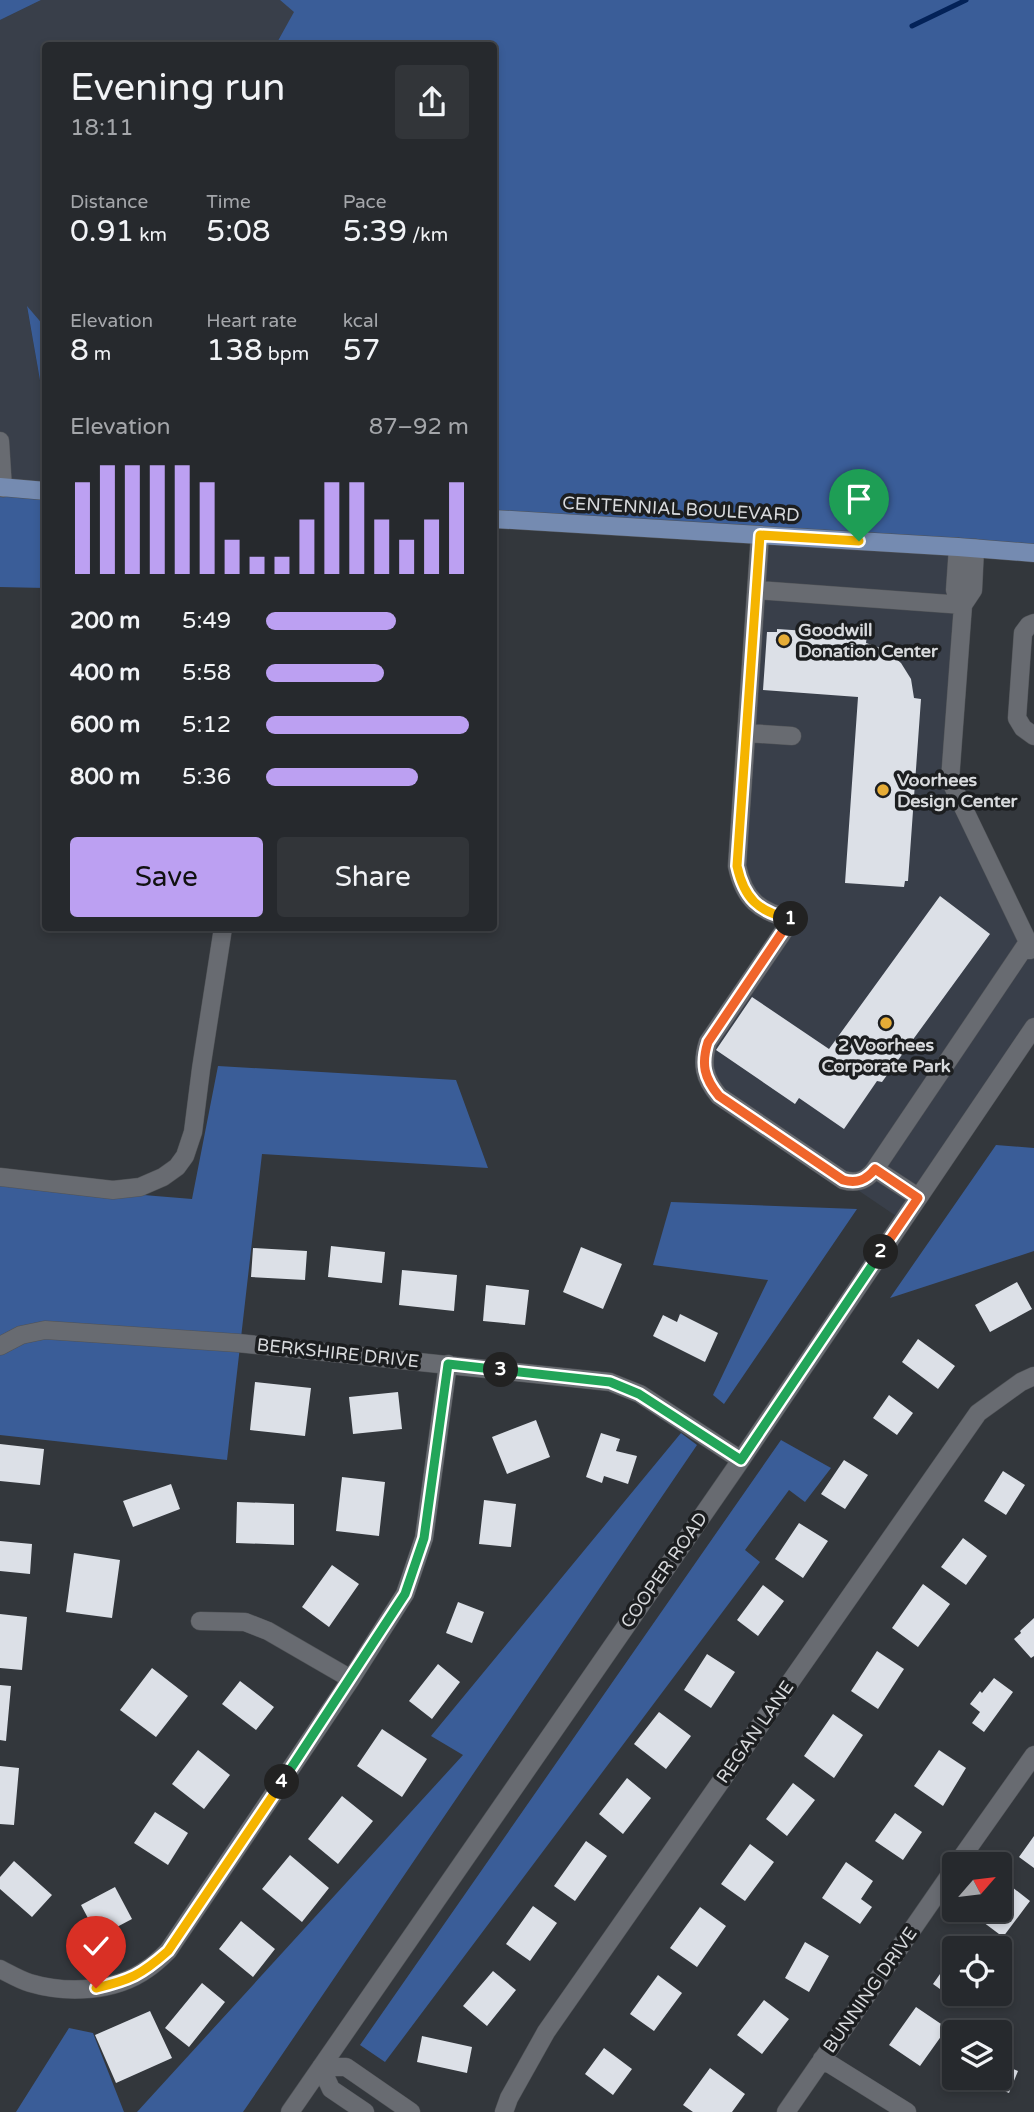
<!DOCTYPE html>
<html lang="en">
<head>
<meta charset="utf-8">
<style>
  body { margin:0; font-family:"Varela Round",sans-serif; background:#323539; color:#f1f3f6; height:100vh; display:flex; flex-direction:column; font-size:26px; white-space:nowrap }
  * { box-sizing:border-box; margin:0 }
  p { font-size:23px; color:#a4a6aa }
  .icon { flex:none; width:38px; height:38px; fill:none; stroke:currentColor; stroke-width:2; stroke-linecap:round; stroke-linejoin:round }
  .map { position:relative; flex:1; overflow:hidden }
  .details { position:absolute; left:42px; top:42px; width:455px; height:889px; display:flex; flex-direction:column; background:#26292d; border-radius:7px; box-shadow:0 4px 10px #0003,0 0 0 2px #424549 }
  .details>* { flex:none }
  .needle { width:46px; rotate:62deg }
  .fabs { position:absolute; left:942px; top:1852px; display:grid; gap:14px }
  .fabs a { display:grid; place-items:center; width:70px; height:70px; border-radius:7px; background:#26292d; box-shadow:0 4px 10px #0003,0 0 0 2px #424549; font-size:35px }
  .pin { position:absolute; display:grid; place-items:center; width:60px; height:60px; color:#fff; margin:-72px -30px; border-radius:50% 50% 50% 0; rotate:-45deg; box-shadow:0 0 7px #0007 }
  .pin .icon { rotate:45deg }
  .km { position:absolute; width:35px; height:35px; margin:-18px; border-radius:50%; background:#222; color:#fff; font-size:19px; line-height:35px; text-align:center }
  .round { display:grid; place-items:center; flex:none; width:74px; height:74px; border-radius:7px; background:#323539 }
  .headline { display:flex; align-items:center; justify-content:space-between; height:119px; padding:0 28px }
  h1 { font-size:38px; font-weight:600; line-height:52px }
  .figures { display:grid; grid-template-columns:repeat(3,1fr); gap:10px; height:119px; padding:7px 28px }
  .figures div { display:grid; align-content:center }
  .figures b { font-size:30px; font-weight:600 }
  .figures small { font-size:19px; font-weight:400 }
  .figures p { font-size:19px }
  .chart { height:196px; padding:14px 28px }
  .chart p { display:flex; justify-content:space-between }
  .chart svg { width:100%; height:126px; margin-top:7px; stroke:#bca0f2; stroke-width:6 }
  .action { display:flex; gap:14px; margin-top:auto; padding:14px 28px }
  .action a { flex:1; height:80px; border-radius:7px; background:#bca0f2; color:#111; font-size:28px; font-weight:600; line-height:80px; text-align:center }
  .action a+a { background:#323539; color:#f1f3f6 }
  ul { padding:0 28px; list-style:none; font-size:23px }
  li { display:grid; grid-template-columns:112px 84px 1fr; align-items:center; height:52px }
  li i { height:18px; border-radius:9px; background:#bca0f2 }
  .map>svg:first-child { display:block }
  .built { fill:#393f4a }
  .forest { fill:#3a5d98 }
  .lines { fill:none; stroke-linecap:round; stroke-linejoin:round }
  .stream { stroke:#032258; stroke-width:5 }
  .building { fill:#dce0e7 }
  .minor-casing { stroke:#505357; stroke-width:19 }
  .major-casing { stroke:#505357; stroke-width:19 }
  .minor { stroke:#686b71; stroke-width:18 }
  .major { stroke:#758bb1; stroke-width:18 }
  .split-1-casing { stroke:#fff; stroke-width:14 }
  .split-2-casing { stroke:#fff; stroke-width:14 }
  .split-3-casing { stroke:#fff; stroke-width:14 }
  .split-4-casing { stroke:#fff; stroke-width:14 }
  .split-5-casing { stroke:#fff; stroke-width:14 }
  .split-1 { stroke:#f5b400; stroke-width:9 }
  .split-2 { stroke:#f0652b; stroke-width:9 }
  .split-3 { stroke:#22a559; stroke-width:9 }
  .split-4 { stroke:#22a559; stroke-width:9 }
  .split-5 { stroke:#f5b400; stroke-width:9 }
  .poi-dot { fill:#e6ac36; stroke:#1c1e20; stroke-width:2.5 }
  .labels { text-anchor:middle; stroke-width:7; stroke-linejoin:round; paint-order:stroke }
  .street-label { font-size:18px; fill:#d8dadd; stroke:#1c1e20 }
  .poi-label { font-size:18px; font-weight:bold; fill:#d8dadd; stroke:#1c1e20; text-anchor:start }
</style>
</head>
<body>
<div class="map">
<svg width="1034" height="2112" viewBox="0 0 1034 2112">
  <rect width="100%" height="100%" fill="#33373c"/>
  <path class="built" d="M41,0H280L295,12L275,45L46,46L45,327L27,307L45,409V482L0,478V20Z
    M760,535L975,548L950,780L1034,941V1027L902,1220L719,1096L708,1042L791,919L741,882Z"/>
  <path class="forest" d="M0,0H41L0,20Z
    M280,0H1034V553L494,513V46H275L294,12Z
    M27,306L45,327V409Z
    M0,479L45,482V588L0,587Z
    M218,1066L456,1080L488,1168L262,1154L227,1460L0,1435V1186L10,1184L192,1199Z
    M996,1145L1034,1148V1251L890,1298Z
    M671,1202L857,1209L724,1404L713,1395L768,1280L653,1265Z
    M681,1433L697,1445L243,2112H137L463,1755L431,1736Z
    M781,1440L831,1468L805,1502L789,1490L745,1550L760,1562L385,2062L360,2045Z
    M69,2028L93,2033L124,2112H16Z"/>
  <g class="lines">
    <path class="stream" d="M912,26L966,0"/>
  </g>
  <path class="building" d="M777,629L867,635L866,643L884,649L901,663L911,679L914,698L921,699L908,881H905L904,887L845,883L858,697L763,690L767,632H777Z
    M940,896L990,934L882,1082L877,1081L844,1129L799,1098L795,1104L716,1050L752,997L829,1049Z
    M331,1246L385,1252L382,1283L328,1277Z
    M581,1247L622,1264L603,1309L563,1292Z
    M253,1248L307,1251L305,1280L251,1277Z
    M402,1270L457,1275L454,1311L399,1305Z
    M1017,1282L1032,1309L990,1332L975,1305Z
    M486,1285L529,1290L525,1325L483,1321Z
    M680,1314L718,1333L705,1362L653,1336L663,1315L677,1322Z
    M918,1339L955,1366L938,1389L902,1362Z
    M255,1382L311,1388L305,1436L250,1430Z
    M398,1392L402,1429L353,1434L349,1397Z
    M889,1395L913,1413L897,1435L873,1418Z
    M536,1420L550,1457L507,1474L492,1437Z
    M601,1433L620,1439L616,1451L637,1456L628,1484L604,1476L602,1483L586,1477Z
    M0,1444L44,1449L40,1485L0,1481Z
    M844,1460L868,1475L845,1509L821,1494Z
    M1003,1471L1025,1485L1006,1515L984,1501Z
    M342,1477L385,1482L379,1536L336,1531Z
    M171,1484L180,1509L133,1527L123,1501Z
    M484,1500L516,1504L511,1547L479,1544Z
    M237,1502L294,1504V1545L236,1543Z
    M799,1523L828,1541L803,1578L775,1559Z
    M963,1538L987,1556L966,1585L941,1567Z
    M0,1541L32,1544L30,1574L0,1571Z
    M74,1553L120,1560L112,1618L66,1612Z
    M332,1565L359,1584L329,1627L302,1607Z
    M923,1584L950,1604L918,1647L892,1628Z
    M763,1585L784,1601L758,1636L737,1620Z
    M458,1602L484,1612L472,1643L446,1633Z
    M0,1614L27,1617L22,1670L0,1668Z
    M1034,1618V1656L1031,1658L1014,1639L1021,1633L1020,1631Z
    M877,1651L904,1669L878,1709L851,1691Z
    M707,1654L735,1672L711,1708L684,1690Z
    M438,1664L460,1682L432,1719L409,1701Z
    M152,1668L188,1696L156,1737L120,1710Z
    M994,1678L1013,1692L984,1732L972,1723L980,1712L970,1704L980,1691L982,1693Z
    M240,1681L274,1707L256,1730L222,1704Z
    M0,1685L11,1686L6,1741L0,1740Z
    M659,1712L691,1736L666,1769L634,1744Z
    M833,1714L863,1735L834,1778L804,1756Z
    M382,1729L427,1759L402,1797L357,1766Z
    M198,1750L230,1775L204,1809L172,1784Z
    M939,1750L966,1768L943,1806L914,1786Z
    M0,1766L19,1768L14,1825L0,1824Z
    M627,1778L651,1798L623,1834L599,1814Z
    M793,1783L815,1800L787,1836L766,1819Z
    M342,1796L373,1821L338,1864L308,1839Z
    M155,1812L188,1833L168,1865L134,1843Z
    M895,1813L922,1832L903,1860L875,1841Z
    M1034,1836V1868L1019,1857Z
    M586,1841L607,1856L575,1901L554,1886Z
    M750,1844L774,1862L745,1901L721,1884Z
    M290,1855L329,1888L302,1922L262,1889Z
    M14,1861L52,1895L32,1917L0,1889V1877Z
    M846,1862L873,1881L861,1899L872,1907L860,1924L822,1898Z
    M115,1887L132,1919L98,1937L81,1905Z
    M1012,1887L1030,1901L1003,1937L983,1922L992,1909H999V1899L1002,1901Z
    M533,1906L557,1923L530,1961L506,1944Z
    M700,1907L726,1926L697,1967L670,1948Z
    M241,1921L275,1949L253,1977L219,1949Z
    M805,1942L829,1956L809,1992L785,1978Z
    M954,1954V1993H964L958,2002L933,1984Z
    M493,1971L516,1990L487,2026L463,2006Z
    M658,1975L682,1993L654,2031L630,2014Z
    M202,1983L225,2002L189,2047L165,2028Z
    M764,2000L789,2019L762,2054L737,2035Z
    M916,2007L947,2028L920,2066L889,2045Z
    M150,2011L172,2058L116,2083L95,2035Z
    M422,2036L472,2047L467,2073L417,2062Z
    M604,2048L632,2069L613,2095L585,2074Z
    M999,2063L1018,2071L1009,2093L977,2080L978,2077H999Z
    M710,2068L745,2094L732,2112H693L683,2105Z"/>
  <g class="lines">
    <defs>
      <path id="minor" d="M0,441L3,488
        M760,535L737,866C744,899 759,912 792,919L708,1042C701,1064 704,1078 719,1096L843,1180C857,1184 867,1180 875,1169L1028,942
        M958,547L955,590L963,605
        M975,548L973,590L963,605L950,780L1028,942L1030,950
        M757,590L963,605
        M1034,623L1029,625L1023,633L1017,718L1023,728L1034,736
        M747,733L792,736
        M875,1169L918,1197
        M0,1177L113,1190L140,1187L163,1177L177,1167L185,1156L193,1132L201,1069L223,928
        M0,1346L21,1335L45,1330L238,1343L610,1382L640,1394L741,1460
        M200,1621L245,1622L268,1631L351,1679
        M957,1864L1034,1755
        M0,1969C10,1974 20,1980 30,1983C67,1994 115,1992 147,1969C155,1964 162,1957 168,1951L351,1679L405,1594L424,1538L448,1364
        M822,2059L907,2112
        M290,2112L741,1460L1034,1027
        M365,2112L331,2089L321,2067H346L411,2112
        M504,2112L509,2098L546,2032L978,1413L1021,1382L1034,1376
        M786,2112L954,1869"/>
      <path id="major" d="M0,487L46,491
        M494,519L958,547L1034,553"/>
    </defs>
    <use href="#minor" class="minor-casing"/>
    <use href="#major" class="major-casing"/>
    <use href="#minor" class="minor"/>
    <use href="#major" class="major"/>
  </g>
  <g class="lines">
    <defs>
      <path id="split-1" d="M791,919C758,912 744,898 737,866L760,535L859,541"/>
      <path id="split-2" d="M791,919L708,1042C701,1064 704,1078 719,1096L843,1180C857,1184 866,1180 875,1169L918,1198L881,1252"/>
      <path id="split-3" d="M501,1370L610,1382L639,1394L741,1460L881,1252"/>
      <path id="split-4" d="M282,1782L405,1594L424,1538L448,1364L501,1370"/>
      <path id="split-5" d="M96,1988C130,1980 141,1975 168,1951L282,1782"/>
    </defs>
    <use href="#split-1" class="split-1-casing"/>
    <use href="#split-2" class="split-2-casing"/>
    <use href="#split-3" class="split-3-casing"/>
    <use href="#split-4" class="split-4-casing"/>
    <use href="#split-5" class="split-5-casing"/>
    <use href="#split-1" class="split-1"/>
    <use href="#split-2" class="split-2"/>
    <use href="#split-3" class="split-3"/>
    <use href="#split-4" class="split-4"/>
    <use href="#split-5" class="split-5"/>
  </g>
  <g class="poi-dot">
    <circle cx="784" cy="640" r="7"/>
    <circle cx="883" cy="790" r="7"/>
    <circle cx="886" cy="1023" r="7"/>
  </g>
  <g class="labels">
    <g class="street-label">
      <text transform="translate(681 509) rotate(3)" y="6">CENTENNIAL BOULEVARD</text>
      <text transform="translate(338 1353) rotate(6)" y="6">BERKSHIRE DRIVE</text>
      <text transform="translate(664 1570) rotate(-55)" y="6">COOPER ROAD</text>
      <text transform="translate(755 1732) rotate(-55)" y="6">REGAN LANE</text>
      <text transform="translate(870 1990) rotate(-55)" y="6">BUNNING DRIVE</text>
    </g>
    <g class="poi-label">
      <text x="798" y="636">Goodwill<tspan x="798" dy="21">Donation Center</tspan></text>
      <text x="897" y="786">Voorhees<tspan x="897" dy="21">Design Center</tspan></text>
      <text x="886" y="1051" text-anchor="middle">2 Voorhees<tspan x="886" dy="21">Corporate Park</tspan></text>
    </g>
  </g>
</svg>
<div class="fabs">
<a><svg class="needle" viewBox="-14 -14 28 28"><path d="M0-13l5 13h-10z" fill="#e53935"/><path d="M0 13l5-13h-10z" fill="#a4a6aa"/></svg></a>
<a><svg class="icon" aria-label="locate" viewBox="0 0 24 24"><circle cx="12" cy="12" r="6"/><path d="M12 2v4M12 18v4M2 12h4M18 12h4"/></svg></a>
<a><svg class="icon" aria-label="layers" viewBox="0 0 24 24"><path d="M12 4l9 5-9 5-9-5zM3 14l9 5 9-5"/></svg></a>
</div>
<div class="pin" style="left:859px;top:541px;background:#1e9e55"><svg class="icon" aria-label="arrive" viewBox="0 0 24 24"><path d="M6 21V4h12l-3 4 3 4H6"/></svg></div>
<div class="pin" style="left:96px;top:1988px;background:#d93025"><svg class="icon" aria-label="check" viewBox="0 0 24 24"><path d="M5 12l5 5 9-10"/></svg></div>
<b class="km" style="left:791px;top:919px">1</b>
<b class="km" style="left:881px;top:1252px">2</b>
<b class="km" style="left:501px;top:1370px">3</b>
<b class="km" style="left:282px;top:1782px">4</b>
<section class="details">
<div class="headline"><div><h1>Evening run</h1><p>18:11</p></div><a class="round"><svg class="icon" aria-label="share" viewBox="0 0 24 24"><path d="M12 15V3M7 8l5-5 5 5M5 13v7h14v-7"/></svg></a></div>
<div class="figures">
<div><p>Distance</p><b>0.91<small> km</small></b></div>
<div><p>Time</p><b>5:08</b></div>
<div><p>Pace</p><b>5:39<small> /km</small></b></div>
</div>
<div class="figures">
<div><p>Elevation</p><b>8<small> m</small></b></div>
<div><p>Heart rate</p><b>138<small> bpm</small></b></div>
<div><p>kcal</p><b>57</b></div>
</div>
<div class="chart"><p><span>Elevation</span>87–92 m</p>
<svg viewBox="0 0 160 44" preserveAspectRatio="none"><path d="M5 44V12M15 44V6M25 44V6M35 44V6M45 44V6M55 44V12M65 44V32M75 44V38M85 44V38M95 44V25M105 44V12M115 44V12M125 44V25M135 44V32M145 44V25M155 44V12"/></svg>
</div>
<ul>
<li><b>200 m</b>5:49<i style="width:64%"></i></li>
<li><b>400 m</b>5:58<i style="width:58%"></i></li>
<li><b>600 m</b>5:12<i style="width:100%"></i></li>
<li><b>800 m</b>5:36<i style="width:75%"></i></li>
</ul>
<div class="action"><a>Save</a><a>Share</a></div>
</section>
</div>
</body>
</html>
